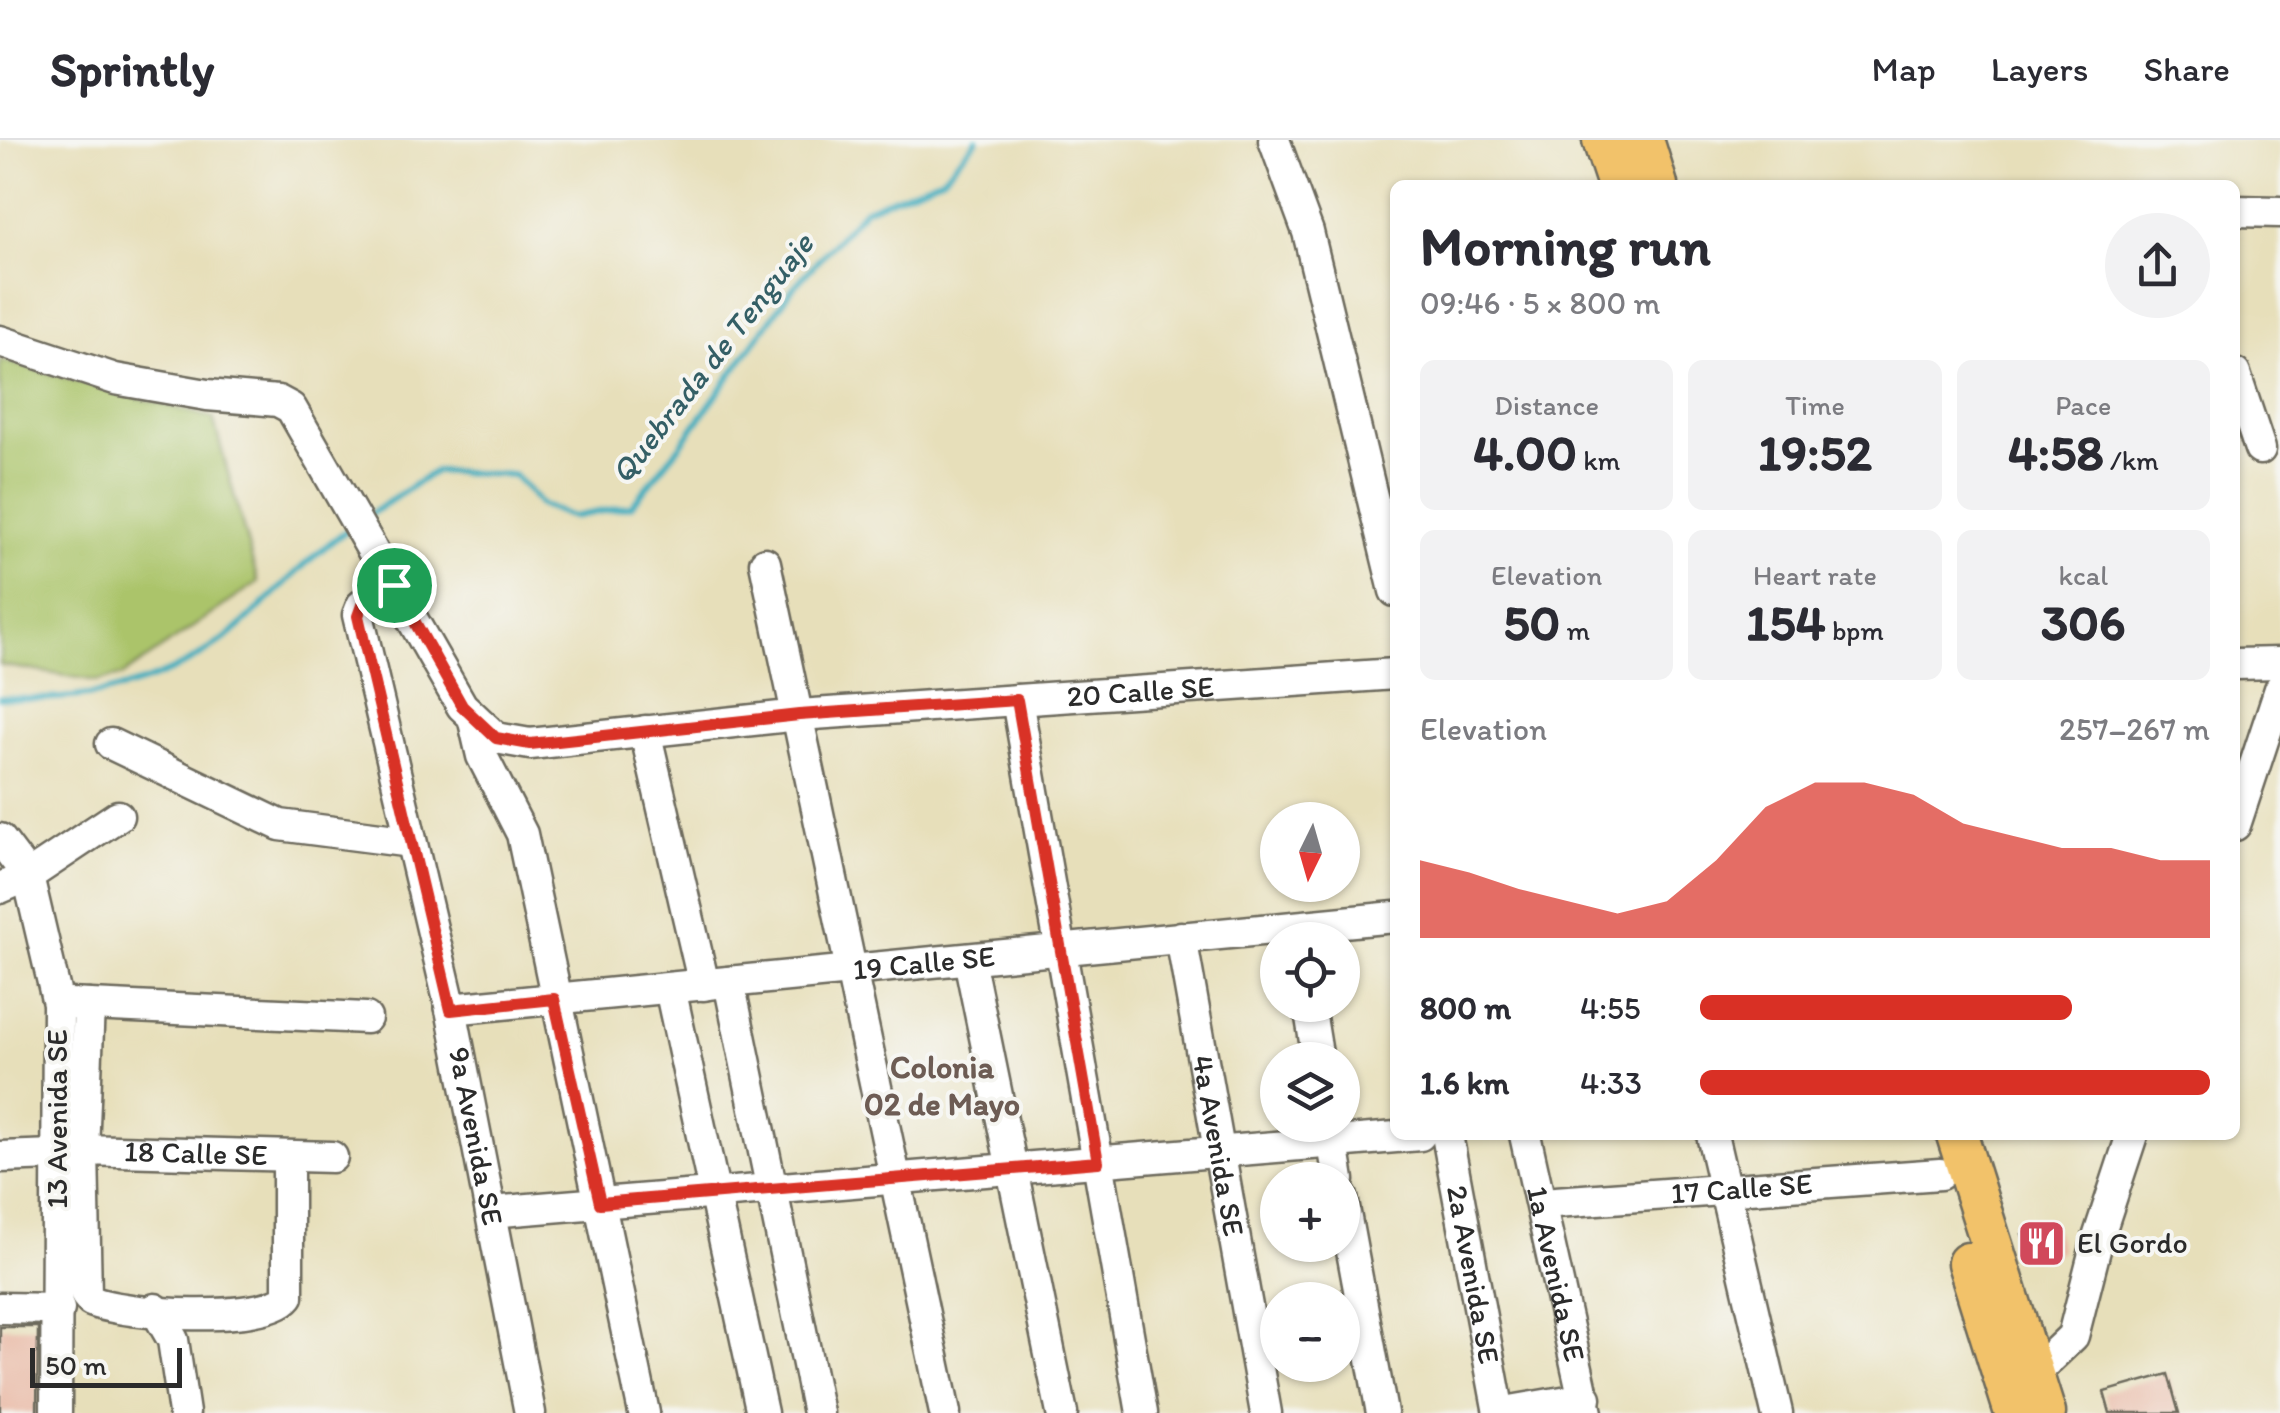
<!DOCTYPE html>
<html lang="en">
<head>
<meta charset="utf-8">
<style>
  body { margin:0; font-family:Itim,sans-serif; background:#f2f2f3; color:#2b2b33; height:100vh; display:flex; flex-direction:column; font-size:38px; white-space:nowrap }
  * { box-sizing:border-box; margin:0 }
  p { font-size:32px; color:#7c7c81 }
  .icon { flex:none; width:55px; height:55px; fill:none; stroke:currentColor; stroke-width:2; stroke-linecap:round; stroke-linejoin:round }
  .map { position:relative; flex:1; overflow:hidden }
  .details { position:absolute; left:1390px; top:40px; width:850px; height:960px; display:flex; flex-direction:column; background:#fff; border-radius:15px; box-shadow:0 2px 8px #0004 }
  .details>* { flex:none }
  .needle { width:65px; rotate:185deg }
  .buttons { position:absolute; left:1260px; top:662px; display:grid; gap:20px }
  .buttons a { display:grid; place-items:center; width:100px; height:100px; border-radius:50%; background:#fff; box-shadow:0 2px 8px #0004; font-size:50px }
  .scale { position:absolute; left:30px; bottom:25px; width:152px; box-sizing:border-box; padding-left:10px; border:5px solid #2b2b2b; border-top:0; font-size:28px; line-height:35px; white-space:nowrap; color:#2b2b2b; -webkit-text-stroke:8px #f6f6f2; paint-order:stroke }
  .pin { position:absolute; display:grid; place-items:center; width:85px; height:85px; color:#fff; margin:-42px; border:5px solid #fff; border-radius:50%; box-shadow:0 2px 10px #0007 }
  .round { display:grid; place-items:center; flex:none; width:105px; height:105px; border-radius:52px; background:#f2f2f3 }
  .headline { display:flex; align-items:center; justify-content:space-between; height:170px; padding:0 30px }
  h1 { font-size:55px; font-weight:700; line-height:75px }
  .metrics { display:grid; grid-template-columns:repeat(3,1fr); gap:15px; height:170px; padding:10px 30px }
  .metrics div { display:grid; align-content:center; border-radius:15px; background:#f2f2f3; text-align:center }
  .metrics b { font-size:50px; font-weight:700 }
  .metrics small { font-size:28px; font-weight:400 }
  .metrics p { font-size:28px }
  .chart { height:280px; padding:20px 30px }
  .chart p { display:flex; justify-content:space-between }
  .chart svg { width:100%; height:180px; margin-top:10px; fill:#d93025; opacity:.7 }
  ul { padding:0 30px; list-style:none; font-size:32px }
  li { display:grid; grid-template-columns:160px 120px 1fr; align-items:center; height:75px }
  li i { height:25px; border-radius:12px; background:#d93025 }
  header { display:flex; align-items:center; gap:60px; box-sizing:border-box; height:140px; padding:0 50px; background:#fff; border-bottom:2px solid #e1e1e2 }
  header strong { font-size:48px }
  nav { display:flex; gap:55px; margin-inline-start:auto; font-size:35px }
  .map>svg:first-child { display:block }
  .green { fill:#abc46a; stroke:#6b784a; stroke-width:2.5 }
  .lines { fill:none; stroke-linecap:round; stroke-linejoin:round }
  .stream { stroke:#41aebf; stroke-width:6 }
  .building { fill:#e8b6a1 }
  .minor-casing { stroke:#6d6a5d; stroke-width:35 }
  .major-casing { stroke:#6d6a5d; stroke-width:45 }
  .minor { stroke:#fff; stroke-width:30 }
  .major { stroke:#f2c26a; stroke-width:40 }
  .route-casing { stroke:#fff; stroke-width:20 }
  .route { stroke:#d93025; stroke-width:12 }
  .labels { text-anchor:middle; stroke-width:8; stroke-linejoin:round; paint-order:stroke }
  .street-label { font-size:30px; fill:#2b2b2b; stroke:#f6f6f2 }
  .poi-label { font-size:30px; fill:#2b2b2b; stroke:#f6f6f2; text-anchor:start }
  .water-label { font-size:32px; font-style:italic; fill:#345f66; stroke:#f6f6f2 }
  .neighbourhood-label { font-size:32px; font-weight:bold; fill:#6d5c54; stroke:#f6f6f2 }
</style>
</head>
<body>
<header>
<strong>Sprintly</strong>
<nav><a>Map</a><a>Layers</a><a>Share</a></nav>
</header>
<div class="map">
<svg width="2280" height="1273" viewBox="0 0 2280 1273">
  <rect width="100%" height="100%" fill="#f6f6f2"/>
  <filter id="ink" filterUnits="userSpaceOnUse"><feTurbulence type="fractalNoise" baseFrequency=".01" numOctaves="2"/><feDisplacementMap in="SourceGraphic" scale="20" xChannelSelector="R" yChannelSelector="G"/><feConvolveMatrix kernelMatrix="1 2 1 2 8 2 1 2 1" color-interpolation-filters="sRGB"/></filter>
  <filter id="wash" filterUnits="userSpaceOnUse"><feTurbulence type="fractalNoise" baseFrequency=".0048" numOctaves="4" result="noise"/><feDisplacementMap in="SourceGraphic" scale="40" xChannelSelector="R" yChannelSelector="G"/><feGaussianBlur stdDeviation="2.25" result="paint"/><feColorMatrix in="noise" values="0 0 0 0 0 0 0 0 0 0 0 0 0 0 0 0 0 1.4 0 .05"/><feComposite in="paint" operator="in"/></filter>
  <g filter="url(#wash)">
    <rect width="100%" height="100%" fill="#e7dfba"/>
    <path class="green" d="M0,220L213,278L258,442L122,536L97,541L0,525Z"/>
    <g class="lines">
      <path class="stream" d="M366,377L435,331L514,335L541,365L572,377L631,366L680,306L793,148L865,69L942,38L977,0
        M0,558C88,564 169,546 237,489C276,455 309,415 352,387"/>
    </g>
    <g id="blocks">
      <path class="building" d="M2053,1085L2061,1111L2030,1120L2022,1094Z
        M0,1187H38L37,1273H0Z
        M2168,1234L2179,1273H2110L2104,1252Z"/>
    </g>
  </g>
  <g filter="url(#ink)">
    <use href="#blocks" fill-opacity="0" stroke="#6d6a5d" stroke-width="2.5"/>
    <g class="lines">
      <defs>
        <g id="minor">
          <path d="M1274,0L1308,92L1395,451"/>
          <path d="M2235,71L2280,72"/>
          <path id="s1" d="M0,201L115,239L207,255L278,261L291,268L462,566L496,598L530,604L799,575L1395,534"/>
          <path d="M2235,234L2260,309"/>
          <path d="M765,423L945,1273"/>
          <path id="s2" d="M393,445L362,465L358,475L451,869L530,1273"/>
          <path d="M2235,524L2280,523"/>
          <path d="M1017,560L1142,1273"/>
          <path d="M473,577L482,616L522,694L644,1273"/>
          <path d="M645,591L704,845"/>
          <path d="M111,604L280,685L411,702"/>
          <path d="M2235,685L2280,549"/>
          <path d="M0,699L28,736L58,864L56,1273"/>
          <path d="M0,748L28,736L118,676"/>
          <path id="s3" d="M1181,797L1266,1273"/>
          <path d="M969,819L1062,1273"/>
          <path d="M729,842L818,1273"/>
          <path d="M670,848L762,1273"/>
          <path d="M69,864L366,878"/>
          <path id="s4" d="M89,865L83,1010L332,1017"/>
          <path d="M1309,865L1318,920"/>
          <path id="s5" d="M451,869L1395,777"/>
          <path d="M1330,985L1339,1040"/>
          <path id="s6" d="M1447,995L1499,1273"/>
          <path id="s7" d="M1525,995L1587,1273"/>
          <path d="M1712,995L1777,1273"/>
          <path d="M83,1010L86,1155L91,1161C123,1175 266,1184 288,1156V1019"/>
          <path d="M0,1017L55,1015"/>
          <path d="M1342,1057L1382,1273"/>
          <path id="s8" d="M1542,1063L1940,1034"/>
          <path d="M491,1072L1420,995"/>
          <path d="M0,1168L59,1169"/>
          <path d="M155,1169L173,1200L184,1273"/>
          <path d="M2032,1235L2073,1196L2098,1098L2132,995"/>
          <path d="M1499,1273L1586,1258"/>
        </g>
        <path id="major" d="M1603,0L1618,45
          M1643,0L1657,45
          M1957,995L2045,1273
          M1968,1123L2015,1273"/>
      </defs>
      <use href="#minor" class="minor-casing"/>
      <use href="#major" class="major-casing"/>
      <use href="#minor" class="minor"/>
      <use href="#major" class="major"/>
    </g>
  </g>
  <g class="lines" filter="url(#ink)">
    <defs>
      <path id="route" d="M394,445L462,566L496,598L530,604L799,575L1017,560L1098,1022L600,1063L554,859L451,870L358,476L362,465Z"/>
    </defs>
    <use href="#route" class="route-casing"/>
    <use href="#route" class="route"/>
  </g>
  <defs>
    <symbol id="restaurant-square" viewBox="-11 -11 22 22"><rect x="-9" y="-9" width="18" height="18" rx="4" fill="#d1495b" stroke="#f6f6f2"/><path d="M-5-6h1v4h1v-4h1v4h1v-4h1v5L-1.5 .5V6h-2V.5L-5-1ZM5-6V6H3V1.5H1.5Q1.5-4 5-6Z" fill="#fff"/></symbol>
  </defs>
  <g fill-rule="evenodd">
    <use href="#restaurant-square" x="2014" y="1076" width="55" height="55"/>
  </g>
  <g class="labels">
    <g class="street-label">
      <text dy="10" stroke="none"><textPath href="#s1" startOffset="1338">20 Calle SE</textPath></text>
      <text dy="10" stroke="none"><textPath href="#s5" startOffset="475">19 Calle SE</textPath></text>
      <text transform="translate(57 979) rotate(-90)" y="10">13 Avenida SE</text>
      <text dy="10" stroke="none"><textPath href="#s2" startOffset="582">9a Avenida SE</textPath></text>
      <text dy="10" stroke="none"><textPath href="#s3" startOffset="212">4a Avenida SE</textPath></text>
      <text dy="10" stroke="none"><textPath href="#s4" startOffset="258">18 Calle SE</textPath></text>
      <text dy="10" stroke="none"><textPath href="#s8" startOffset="200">17 Calle SE</textPath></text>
      <text dy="10" stroke="none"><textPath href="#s6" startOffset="142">2a Avenida SE</textPath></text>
      <text dy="10" stroke="none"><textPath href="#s7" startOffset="142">1a Avenida SE</textPath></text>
    </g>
    <g class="poi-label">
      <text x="2077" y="1113">El Gordo</text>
    </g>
    <g class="water-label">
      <text transform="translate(712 218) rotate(-52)" y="11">Quebrada de Tenguaje</text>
    </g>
    <g class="neighbourhood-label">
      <text x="942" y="938">Colonia<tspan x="942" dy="37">02 de Mayo</tspan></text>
    </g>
  </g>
</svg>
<div class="buttons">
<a><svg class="needle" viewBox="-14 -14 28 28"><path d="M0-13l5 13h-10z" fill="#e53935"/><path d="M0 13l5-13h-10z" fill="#7c7c81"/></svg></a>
<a><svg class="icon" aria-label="locate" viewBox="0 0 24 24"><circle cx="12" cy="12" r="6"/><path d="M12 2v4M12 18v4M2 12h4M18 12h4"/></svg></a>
<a><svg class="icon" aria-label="layers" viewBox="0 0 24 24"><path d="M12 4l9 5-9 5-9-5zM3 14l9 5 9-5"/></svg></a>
<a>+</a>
<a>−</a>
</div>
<div class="scale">50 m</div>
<div class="pin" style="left:394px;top:445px;background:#1e9e55"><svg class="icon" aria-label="arrive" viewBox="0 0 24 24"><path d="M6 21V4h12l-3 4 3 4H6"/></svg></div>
<section class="details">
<div class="headline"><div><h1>Morning run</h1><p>09:46 · 5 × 800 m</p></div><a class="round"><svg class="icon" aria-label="share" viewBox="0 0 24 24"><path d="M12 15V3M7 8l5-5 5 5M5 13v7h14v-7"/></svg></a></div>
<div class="metrics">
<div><p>Distance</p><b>4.00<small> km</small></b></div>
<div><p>Time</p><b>19:52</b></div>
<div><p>Pace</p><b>4:58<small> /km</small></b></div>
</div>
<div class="metrics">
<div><p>Elevation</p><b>50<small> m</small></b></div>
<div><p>Heart rate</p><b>154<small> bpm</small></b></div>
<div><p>kcal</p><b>306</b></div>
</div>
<div class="chart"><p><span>Elevation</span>257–267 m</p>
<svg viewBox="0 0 160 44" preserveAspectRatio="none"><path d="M0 44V25L10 28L20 32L30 35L40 38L50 35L60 25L70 12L80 6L90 6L100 9L110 16L120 19L130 22L140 22L150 25L160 25V44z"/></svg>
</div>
<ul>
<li><b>800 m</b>4:55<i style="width:73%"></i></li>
<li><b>1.6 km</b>4:33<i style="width:100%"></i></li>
</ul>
</section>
</div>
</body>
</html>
